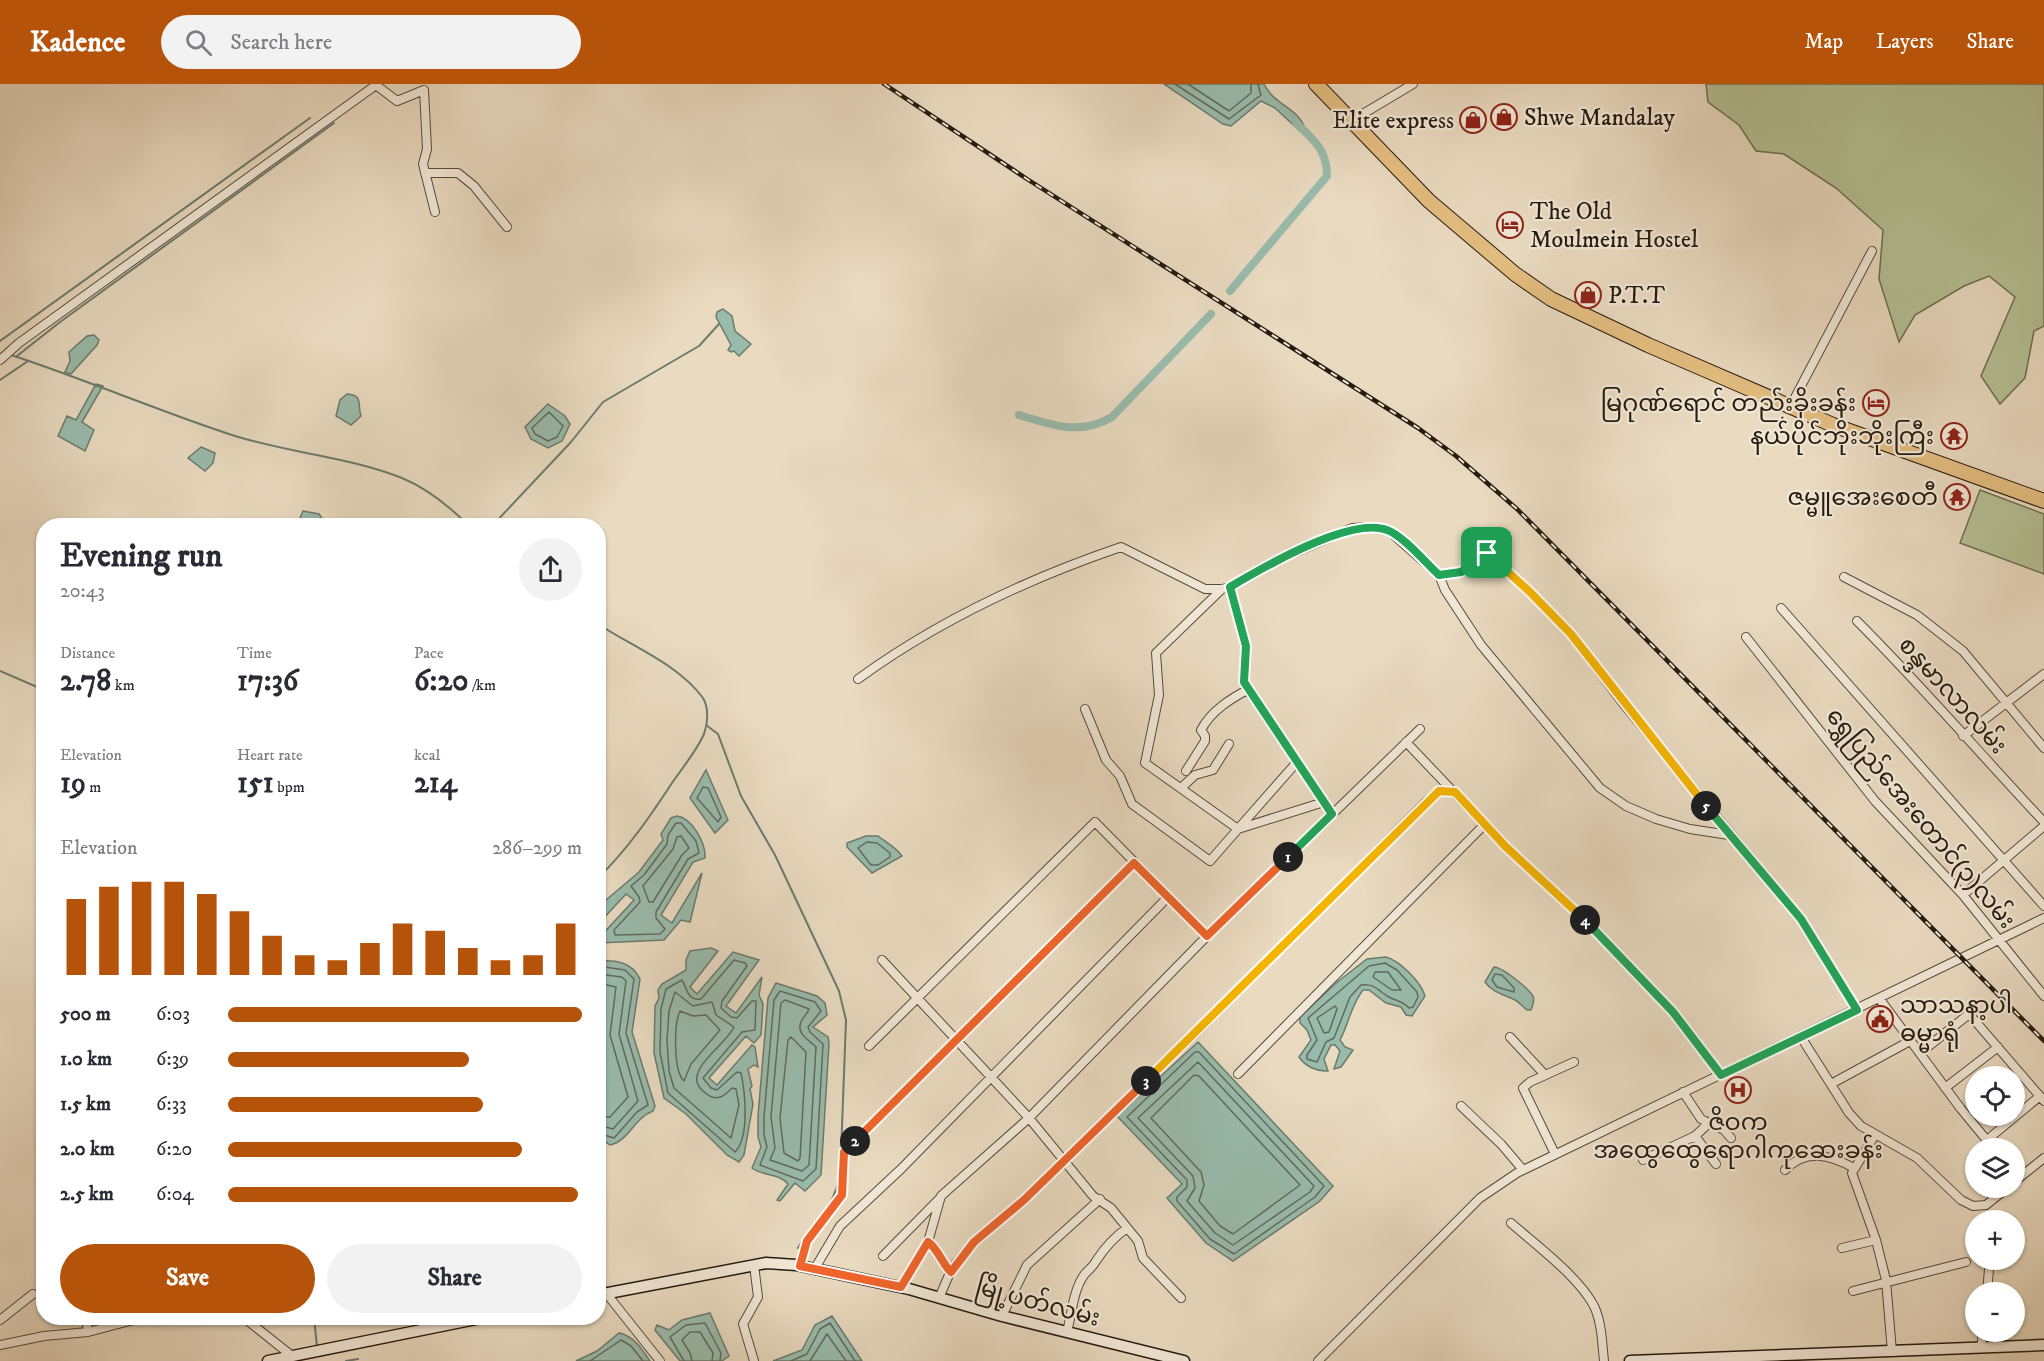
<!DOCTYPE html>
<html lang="en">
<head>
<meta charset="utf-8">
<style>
  body { margin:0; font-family:"IM FELL DW Pica","Noto Sans Myanmar",serif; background:#f2f2f3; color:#2b2b33; height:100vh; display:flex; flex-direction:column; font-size:22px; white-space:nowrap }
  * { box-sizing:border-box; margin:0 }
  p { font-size:20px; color:#7c7c81 }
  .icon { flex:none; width:33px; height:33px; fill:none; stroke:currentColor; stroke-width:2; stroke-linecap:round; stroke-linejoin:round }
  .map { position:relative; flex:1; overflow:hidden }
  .panel { position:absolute; left:36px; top:434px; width:570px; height:807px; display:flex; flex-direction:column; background:#fff; border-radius:24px; box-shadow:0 2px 4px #0004 }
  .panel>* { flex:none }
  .tools { position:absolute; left:1965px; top:982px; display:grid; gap:12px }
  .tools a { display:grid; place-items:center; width:60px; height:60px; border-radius:50%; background:#fff; box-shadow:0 2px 4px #0004; font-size:30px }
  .pin { position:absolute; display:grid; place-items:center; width:51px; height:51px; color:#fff; margin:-26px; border-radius:12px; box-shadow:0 3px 9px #0006 }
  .km { position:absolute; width:30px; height:30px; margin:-15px; border-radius:50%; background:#222; color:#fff; font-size:16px; line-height:30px; text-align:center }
  .round { display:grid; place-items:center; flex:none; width:63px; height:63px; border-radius:32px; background:#f2f2f3 }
  .headline { display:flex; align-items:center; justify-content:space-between; height:102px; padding:0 24px }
  h1 { font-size:33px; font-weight:700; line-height:45px }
  .metrics { display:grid; grid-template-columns:repeat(3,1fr); gap:9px; height:102px; padding:6px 24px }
  .metrics div { display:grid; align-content:center }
  .metrics b { font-size:30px; font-weight:700 }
  .metrics small { font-size:16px; font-weight:400 }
  .metrics p { font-size:16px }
  .chart { height:168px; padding:12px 24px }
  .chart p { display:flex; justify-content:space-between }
  .chart svg { width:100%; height:108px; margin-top:6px; stroke:#b45309; stroke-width:6 }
  .action { display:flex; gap:12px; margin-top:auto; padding:12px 24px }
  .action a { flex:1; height:69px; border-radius:36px; background:#b45309; color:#fff; font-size:24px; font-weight:700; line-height:69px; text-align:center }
  .action a+a { background:#f2f2f3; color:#2b2b33 }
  ul { padding:0 24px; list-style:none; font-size:20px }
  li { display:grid; grid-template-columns:96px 72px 1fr; align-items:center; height:45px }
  li i { height:15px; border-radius:8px; background:#b45309 }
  header { display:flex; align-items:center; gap:36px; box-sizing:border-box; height:84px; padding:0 30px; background:#b45309; color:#fff }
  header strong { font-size:28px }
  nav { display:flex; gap:33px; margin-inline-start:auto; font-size:21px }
  .search { width:420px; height:54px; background:#f2f2f3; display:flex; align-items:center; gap:15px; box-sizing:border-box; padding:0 21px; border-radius:33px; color:#7c7c81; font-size:22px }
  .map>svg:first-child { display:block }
  .green { fill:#b4c094; stroke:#6d6e52; stroke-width:1.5 }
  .water { fill:#99bbac; stroke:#6b7b6d; stroke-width:1.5 }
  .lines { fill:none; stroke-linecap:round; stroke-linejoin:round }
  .shore { stroke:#606b5e; stroke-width:1.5 }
  .stream { stroke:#6b7b6d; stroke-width:2 }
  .canal { stroke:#99bbac; stroke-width:8 }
  .street-casing { stroke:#574b3b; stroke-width:10 }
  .secondary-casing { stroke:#261b0f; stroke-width:13 }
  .highway-casing { stroke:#261b0f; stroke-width:16 }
  .street { stroke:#f1e7d6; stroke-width:8 }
  .secondary { stroke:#f1e7d6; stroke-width:10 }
  .highway { stroke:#e4bd80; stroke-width:14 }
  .rail-casing { stroke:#261b0f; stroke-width:4.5 }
  .rail { stroke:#f1e7d6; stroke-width:2; stroke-dasharray:7; stroke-linecap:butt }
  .split-1-casing { stroke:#fff; stroke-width:12 }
  .split-2-casing { stroke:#fff; stroke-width:12 }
  .split-3-casing { stroke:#fff; stroke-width:12 }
  .split-4-casing { stroke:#fff; stroke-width:12 }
  .split-5-casing { stroke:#fff; stroke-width:12 }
  .split-6-casing { stroke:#fff; stroke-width:12 }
  .split-1 { stroke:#22a559; stroke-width:8 }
  .split-2 { stroke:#f0652b; stroke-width:8 }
  .split-3 { stroke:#f0652b; stroke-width:8 }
  .split-4 { stroke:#f5b400; stroke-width:8 }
  .split-5 { stroke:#22a559; stroke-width:8 }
  .split-6 { stroke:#f5b400; stroke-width:8 }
  .labels { text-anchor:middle; stroke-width:4.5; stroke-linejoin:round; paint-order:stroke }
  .poi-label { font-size:24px; fill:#261b0f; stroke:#f1e7d6; text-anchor:start }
  .street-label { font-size:24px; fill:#261b0f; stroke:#f1e7d6 }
</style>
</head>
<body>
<header>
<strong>Kadence</strong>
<div class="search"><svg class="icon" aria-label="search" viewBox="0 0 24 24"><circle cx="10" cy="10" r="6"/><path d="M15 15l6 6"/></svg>Search here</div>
<nav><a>Map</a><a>Layers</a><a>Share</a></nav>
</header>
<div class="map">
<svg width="2044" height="1277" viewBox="0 0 2044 1277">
  <rect width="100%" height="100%" fill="#e9dac0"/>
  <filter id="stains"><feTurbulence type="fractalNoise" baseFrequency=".00333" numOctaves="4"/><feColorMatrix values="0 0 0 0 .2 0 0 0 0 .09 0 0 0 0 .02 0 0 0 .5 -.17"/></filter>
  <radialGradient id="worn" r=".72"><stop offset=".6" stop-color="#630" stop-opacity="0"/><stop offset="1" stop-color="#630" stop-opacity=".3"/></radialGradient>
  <path class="green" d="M1706,0H2044V242L2034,247L2025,294L2000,320L1981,292L2015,213L1989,192L1964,202L1915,231L1899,258L1879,195L1883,146L1836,104L1784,70L1756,67L1739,41L1708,18Z
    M1980,406L2044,430V490L1960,459Z"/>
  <path class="water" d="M1164,0H1264C1274,21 1299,24 1305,45L1301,48L1275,24L1261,17L1231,42L1223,40Z
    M723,225L732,232L735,247L751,260L739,272L734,267L731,268L728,266L731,261L716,233L717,228Z
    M94,251L99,256L97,261L71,290L65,288L70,277L69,268L87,252Z
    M96,300L103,302L82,338L94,346L85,367L58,352L67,332L76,336Z
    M347,310C364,311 357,321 361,332L351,341L336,332L340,316Z
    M548,320L565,332L570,340L562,357L548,364L531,355L525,343Z
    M201,363L215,369L213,379L205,387L188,374Z
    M303,427L319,430L327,441H297Z
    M706,686L728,736L715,749L690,714Z
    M677,732C692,734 706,759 705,774L693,778L661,831L672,839L702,789L690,838L681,836L664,856L599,859V854L634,816L626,810L599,839V822L639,788L663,756L661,750L671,734Z
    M866,752H878C886,758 897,764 902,772L872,789L847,763V759Z
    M711,864L718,867L690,903L697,910L733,868L759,876L726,922L736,929L762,893L759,911L763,920L761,951L754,959L746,952L709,994L717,1001L752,961L755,963L758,983L754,981L748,985L752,1002L750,1005L753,1020L744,1071L739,1078L727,1071L686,1030L664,1014L654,969L655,922L659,914L658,906L662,900L686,886V876L690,867Z
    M1386,873C1400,877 1421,898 1425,912L1412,932L1406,931L1401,923L1386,919L1369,906H1363C1351,921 1349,939 1340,956L1345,963L1353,966L1341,983L1334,985L1340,967L1335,961H1331L1324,975L1328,987C1317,988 1305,982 1299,973L1311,956L1307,946L1300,939V933L1336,899L1367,875Z
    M598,877C616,876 632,878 640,895L632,948L655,1022L653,1027C634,1034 629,1057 610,1061L599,1053Z
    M1494,883C1502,883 1528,904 1533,912C1535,917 1533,921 1531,926H1527C1523,923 1519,918 1515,916C1503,910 1493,909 1485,898Z
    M776,899L817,912L825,919L827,931L813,943L828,953L829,960L821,1091L805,1107L795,1099L780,1117L777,1116L788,1100C779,1089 764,1093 752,1084L761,1063L758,1053V1032L768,914Z
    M1198,958L1333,1102L1320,1117L1233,1177L1206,1159L1167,1114L1182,1100L1117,1032Z
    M710,1229L729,1272L722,1277H680L655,1246L657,1241L669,1246L682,1236Z
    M832,1232L862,1277H773L802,1266L815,1241Z
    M619,1249C634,1252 642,1265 650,1277H576L597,1267Z"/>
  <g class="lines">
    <path class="shore" d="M1175,0L1229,35L1261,11L1258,0
      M1188,0L1229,27L1251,9V0
      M549,328L563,342L557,353L548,357L535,350L532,344Z
      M703,703L708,704L721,733L718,738L697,714Z
      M676,739H681L696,757L699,769L688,775L656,828V834L665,845L660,850L615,851L614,846L640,818L639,813L631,802L644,791L667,760L668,751Z
      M681,752L689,764L682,771L653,818H649L643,802L673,765L677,753Z
      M867,758L877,759L890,769V773L878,781H871L858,764Z
      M734,876L745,879L747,882L722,917L721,924L731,933L737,934L752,917H756L755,946L742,948L703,994L711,1004L717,1006L737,988L741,989C745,1008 750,1053 735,1068L668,1009L660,968L661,925L666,905L682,896C687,904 687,917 701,915Z
      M1385,879L1397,886L1417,908L1418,913L1413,923L1409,924C1402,916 1395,917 1387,912C1378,906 1373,899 1361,901L1350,913L1334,954L1326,958L1317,978L1307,975V971L1317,956L1308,934L1369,882Z
      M598,882L625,886L634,895L626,949L648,1021L637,1028L614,1054L598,1049
      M1375,888H1388L1401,906H1392L1373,893Z
      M598,890L622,893L626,897L619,950L638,1017L613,1045L598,1041
      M1495,890L1502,891L1514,904V908L1497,903L1492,896Z
      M598,899L616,903L610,951L628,1013L610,1033L598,1032
      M780,907L815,918L821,927L808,943L810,948L823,960L816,1085L803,1097L760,1081L767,1063L764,1051V1033L774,916Z
      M675,908L693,922L712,918L716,931L734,943C727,960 683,986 701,1005C704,1008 708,1012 712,1013C721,1016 727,1009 732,1004L736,1005L739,1021L731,1054L674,1004L669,987L667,956L669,927Z
      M785,916L809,925C808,930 803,932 801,938C796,950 809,956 816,963L809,1081L802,1087L770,1076L775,1064L771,1033L781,919Z
      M1335,922L1337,925L1329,948L1324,949L1317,934Z
      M680,927L693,932L706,931L720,946L691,980L684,997C673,987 674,940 680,927Z
      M791,953L806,968L800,1074L798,1077L784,1069L780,1034L788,956Z
      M1195,968H1199L1324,1102L1315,1113L1234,1170L1210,1155L1177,1117V1113L1187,1103V1096L1127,1033Z
      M1198,978L1314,1102L1310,1108L1233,1161L1215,1149L1187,1117L1195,1104L1193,1092L1138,1034Z
      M1194,991L1199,992L1300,1101L1233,1150L1220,1142L1199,1117L1204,1101L1201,1088L1151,1034Z
      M590,1277L621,1256L631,1262L643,1277
      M684,1277L670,1253L686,1241L705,1239L721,1269L720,1277
      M692,1277L690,1269L682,1256L690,1248H700L713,1269L712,1277
      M791,1277L807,1270L820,1245L830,1239L855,1277
      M810,1277L827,1250L846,1277"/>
    <path class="stream" d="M0,257L310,34
      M8,270C85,295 158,327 235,352C290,369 349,373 402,394C426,404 450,423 468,441
      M17,272L60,238L334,39
      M0,296L28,277
      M493,441L571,358L603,318L699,262L719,240
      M598,540C633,563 678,580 703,614C709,624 708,639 704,650C697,666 684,682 674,696C651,731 628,765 598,794
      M0,587L44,606
      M706,641L718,650L741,712L775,771L839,907L846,936L841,1069
      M830,1120L838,1101
      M798,1164L803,1156
      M314,1233L317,1263
      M346,1277L358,1275"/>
    <path class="canal" d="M1230,207L1327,92C1327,66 1314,56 1296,39
      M1019,331C1052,341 1080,352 1112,333L1211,230"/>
    <defs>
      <path id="street" d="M1351,37L1413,0
        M425,89H458L474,102L507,143
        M0,276L19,259L376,1L397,17L424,6L427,65L423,80L435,128
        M1790,323L1872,167
        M1479,462L1530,508L1571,550L1622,618L1801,835L1857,926
        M1439,491L1461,488L1487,469
        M1844,493L1917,531L1963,567L2044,664
        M1230,503L1246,562L1244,599L1332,730
        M1222,505L1156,569L1159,611L1145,679L1238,745L1297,678
        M1781,524L2044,822
        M1857,537C1922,602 1981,671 2044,738
        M1746,553L1875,717L1963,811L2044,912
        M858,595C939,536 1027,495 1121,463L1205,505H1222L1230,503L1269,480L1352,444L1371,443L1388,446L1439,491L1445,506L1481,561L1600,704L1626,722L1656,735L1690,745L1729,751
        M1085,625L1106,676L1120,692L1132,720L1210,777L1238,745L1324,718
        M1963,652L2044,590
        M1406,658L1505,762L1592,842L1673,928L1721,991
        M1186,687L1205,657V652L1201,646C1211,627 1230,615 1249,605
        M1181,704L1195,691L1213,686L1229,660
        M1963,811L2044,742
        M882,876L1029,1034L1093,1112L1111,1124L1138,1157L1143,1174L1181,1214
        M1879,914L1961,1025L1994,1065
        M1510,953L1545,991
        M1801,953L1849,1029L1861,1042L1917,1074L1961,1116L1973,1122L1986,1121L2007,1104
        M869,962L1095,738L1207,852
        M1920,969L1969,930L2044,1017
        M1238,990L1484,741
        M1831,1000L1910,957
        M1945,1004L1998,963
        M1683,1008L1701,1035L1724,1046L1731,1054
        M1461,1022L1501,1060L1523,1086
        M1709,1039L1695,1052L1716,1080
        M1875,1051L1852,1089L1876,1156L1886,1196L1892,1268
        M1987,1056L2040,1012
        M1555,1070L1523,1004L1530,998L1574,978
        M1643,1076L1695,1052
        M1785,1086C1806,1064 1830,1071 1854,1084
        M2014,1098L2044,1074
        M1511,1139C1537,1162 1578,1192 1594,1222C1602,1239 1602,1259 1604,1277
        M928,1158C939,1166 941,1178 951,1188
        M1842,1164L1876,1156
        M883,1172L941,1113
        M754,1181L758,1213L743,1240L754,1277
        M800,1182L807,1157L841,1111L844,1068L1134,779
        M815,1184L840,1142L901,1085L1168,813
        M901,1203L928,1158L941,1112L1029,1034L1207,852L1420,645
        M1853,1207L1966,1178
        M606,1209L660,1277
        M1987,1209L1989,1185
        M939,1214L952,1184L974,1158L1024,1116L1193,952L1426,718L1439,707L1455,708
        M1002,1232L1027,1181L1100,1115
        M86,1233L88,1248
        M243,1233L292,1272
        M0,1236L33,1210
        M1067,1248C1072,1229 1073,1207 1084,1191C1088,1186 1093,1183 1096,1177C1105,1163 1113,1154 1127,1144
        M0,1261L44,1252L88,1248L145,1233
        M1981,1264L1983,1248
        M1318,1277L1480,1114L1517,1089L2044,834"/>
      <path id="secondary" d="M598,1211L766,1179L796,1181L909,1205L1002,1232L1184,1277
        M268,1277L486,1233
        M1630,1277L2044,1261"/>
      <path id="highway" d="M1316,0L1429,117L1515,190L1551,215L1648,261L1833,341L2044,417"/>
    </defs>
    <use href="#street" class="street-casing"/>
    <use href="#secondary" class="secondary-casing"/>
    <use href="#highway" class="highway-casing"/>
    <use href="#street" class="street"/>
    <use href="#secondary" class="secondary"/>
    <use href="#highway" class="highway"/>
    <defs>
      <path id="rail" d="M884,0L1027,95L1418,344L1456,372L1517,425L2044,957"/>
    </defs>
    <use href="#rail" class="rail-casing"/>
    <use href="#rail" class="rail"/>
  </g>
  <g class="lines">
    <defs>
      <path id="split-1" d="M1288,773L1332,730L1244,598L1246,562L1230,503C1262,484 1350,432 1387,446C1402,451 1426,479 1439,491L1461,488L1487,469"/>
      <path id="split-2" d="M855,1057L1134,779L1207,852L1288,773"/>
      <path id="split-3" d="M855,1057L844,1068L842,1111L807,1157L800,1182L901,1203L928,1158C939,1166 941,1178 951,1188L974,1158L1024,1116L1146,997"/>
      <path id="split-4" d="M1146,997L1439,707L1455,708L1505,762L1585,836"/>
      <path id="split-5" d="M1585,836L1673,928L1721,991L1857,926L1801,835L1706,722"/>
      <path id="split-6" d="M1487,469L1530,508L1571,550L1706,722"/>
    </defs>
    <use href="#split-1" class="split-1-casing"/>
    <use href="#split-2" class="split-2-casing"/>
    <use href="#split-3" class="split-3-casing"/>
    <use href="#split-4" class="split-4-casing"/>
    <use href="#split-5" class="split-5-casing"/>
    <use href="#split-6" class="split-6-casing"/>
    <use href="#split-1" class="split-1"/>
    <use href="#split-2" class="split-2"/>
    <use href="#split-3" class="split-3"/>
    <use href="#split-4" class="split-4"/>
    <use href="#split-5" class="split-5"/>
    <use href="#split-6" class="split-6"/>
  </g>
  <defs>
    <symbol id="shop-ring" viewBox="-11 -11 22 22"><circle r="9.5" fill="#f1e7d6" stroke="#8f2418" stroke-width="1.5"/><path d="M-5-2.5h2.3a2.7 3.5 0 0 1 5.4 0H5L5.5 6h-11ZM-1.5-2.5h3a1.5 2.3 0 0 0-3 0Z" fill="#8f2418"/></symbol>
    <symbol id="hotel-ring" viewBox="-11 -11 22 22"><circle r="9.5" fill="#f1e7d6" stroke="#8f2418" stroke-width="1.5"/><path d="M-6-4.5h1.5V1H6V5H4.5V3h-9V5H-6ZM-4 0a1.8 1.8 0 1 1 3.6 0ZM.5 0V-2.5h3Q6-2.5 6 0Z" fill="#8f2418"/></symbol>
    <symbol id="temple-ring" viewBox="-11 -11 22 22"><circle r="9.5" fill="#f1e7d6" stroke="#8f2418" stroke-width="1.5"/><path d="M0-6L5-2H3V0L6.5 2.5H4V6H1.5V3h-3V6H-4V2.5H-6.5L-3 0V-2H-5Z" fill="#8f2418"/></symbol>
    <symbol id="civic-ring" viewBox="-11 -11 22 22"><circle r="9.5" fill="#f1e7d6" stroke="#8f2418" stroke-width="1.5"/><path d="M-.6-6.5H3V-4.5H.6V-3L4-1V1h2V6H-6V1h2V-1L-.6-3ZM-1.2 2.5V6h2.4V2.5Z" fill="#8f2418"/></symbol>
    <symbol id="hospital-ring" viewBox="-11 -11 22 22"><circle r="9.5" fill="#f1e7d6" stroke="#8f2418" stroke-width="1.5"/><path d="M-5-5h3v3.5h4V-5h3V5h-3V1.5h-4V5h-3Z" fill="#8f2418"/></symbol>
  </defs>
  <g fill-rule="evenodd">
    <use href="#shop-ring" x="1489" y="18" width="30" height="30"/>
    <use href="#shop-ring" x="1458" y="21" width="30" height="30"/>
    <use href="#hotel-ring" x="1495" y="126" width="30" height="30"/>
    <use href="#shop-ring" x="1573" y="196" width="30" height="30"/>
    <use href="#hotel-ring" x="1861" y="304" width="30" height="30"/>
    <use href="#temple-ring" x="1939" y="337" width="30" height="30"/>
    <use href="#temple-ring" x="1942" y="398" width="30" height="30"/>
    <use href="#civic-ring" x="1865" y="920" width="30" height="30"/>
    <use href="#hospital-ring" x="1723" y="991" width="30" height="30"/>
  </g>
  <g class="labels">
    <g class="poi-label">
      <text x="1524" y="41">Shwe Mandalay</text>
      <text x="1454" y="44" text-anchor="end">Elite express</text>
      <text x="1530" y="135">The Old<tspan x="1530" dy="28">Moulmein Hostel</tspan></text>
      <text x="1608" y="219">P.T.T</text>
      <text x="1856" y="327" text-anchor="end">မြဂုဏ်ရောင် တည်းခိုးခန်း</text>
      <text x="1934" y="360" text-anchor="end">နယ်ပိုင်ဘိုးဘိုးကြီး</text>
      <text x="1938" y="421" text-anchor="end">ဇမ္မူအေးစေတီ</text>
      <text x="1900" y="929">သာသနာ့ပါ<tspan x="1900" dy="28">ဓမ္မာရုံ</tspan></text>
      <text x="1738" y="1046" text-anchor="middle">ဇိဝက<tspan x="1738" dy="28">အထွေထွေရောဂါကုဆေးခန်း</tspan></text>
    </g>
    <g class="street-label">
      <text transform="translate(1953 611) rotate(48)" y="8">စန္ဒမာလာလမ်း</text>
      <text transform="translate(1921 734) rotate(50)" y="8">ရွှေပြည်အေးတောင်(၃)လမ်း</text>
      <text transform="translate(1038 1218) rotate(15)" y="8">မြို့ပတ်လမ်း</text>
    </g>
  </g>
  <rect width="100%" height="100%" filter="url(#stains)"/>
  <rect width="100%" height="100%" fill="url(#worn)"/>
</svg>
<div class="tools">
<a><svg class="icon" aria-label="locate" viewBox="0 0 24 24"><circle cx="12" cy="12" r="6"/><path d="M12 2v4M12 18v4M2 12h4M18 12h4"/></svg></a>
<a><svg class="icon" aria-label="layers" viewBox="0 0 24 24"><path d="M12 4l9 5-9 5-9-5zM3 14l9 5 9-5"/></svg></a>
<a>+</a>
<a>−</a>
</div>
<div class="pin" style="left:1487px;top:469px;background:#1e9e55"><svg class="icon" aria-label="arrive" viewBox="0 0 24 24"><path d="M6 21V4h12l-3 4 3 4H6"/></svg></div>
<b class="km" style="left:1288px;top:773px">1</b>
<b class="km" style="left:855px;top:1057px">2</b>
<b class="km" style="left:1146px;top:997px">3</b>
<b class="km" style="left:1585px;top:836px">4</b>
<b class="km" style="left:1706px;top:722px">5</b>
<section class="panel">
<div class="headline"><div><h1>Evening run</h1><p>20:43</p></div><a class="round"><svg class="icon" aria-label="share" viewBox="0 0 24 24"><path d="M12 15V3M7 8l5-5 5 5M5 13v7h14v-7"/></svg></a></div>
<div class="metrics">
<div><p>Distance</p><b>2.78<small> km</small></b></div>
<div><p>Time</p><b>17:36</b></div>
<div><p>Pace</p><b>6:20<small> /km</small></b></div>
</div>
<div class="metrics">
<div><p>Elevation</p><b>19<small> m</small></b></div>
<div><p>Heart rate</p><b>151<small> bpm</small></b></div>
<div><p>kcal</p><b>214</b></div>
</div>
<div class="chart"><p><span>Elevation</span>286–299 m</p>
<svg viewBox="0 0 160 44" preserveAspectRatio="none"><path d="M5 44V13M15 44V8M25 44V6M35 44V6M45 44V11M55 44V18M65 44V28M75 44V36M85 44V38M95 44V31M105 44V23M115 44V26M125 44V33M135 44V38M145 44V36M155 44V23"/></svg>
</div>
<ul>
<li><b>500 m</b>6:03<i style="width:100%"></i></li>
<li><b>1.0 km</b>6:39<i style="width:68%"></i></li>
<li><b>1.5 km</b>6:33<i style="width:72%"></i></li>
<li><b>2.0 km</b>6:20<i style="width:83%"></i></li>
<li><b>2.5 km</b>6:04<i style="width:99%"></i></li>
</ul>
<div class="action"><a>Save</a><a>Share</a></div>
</section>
</div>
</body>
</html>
